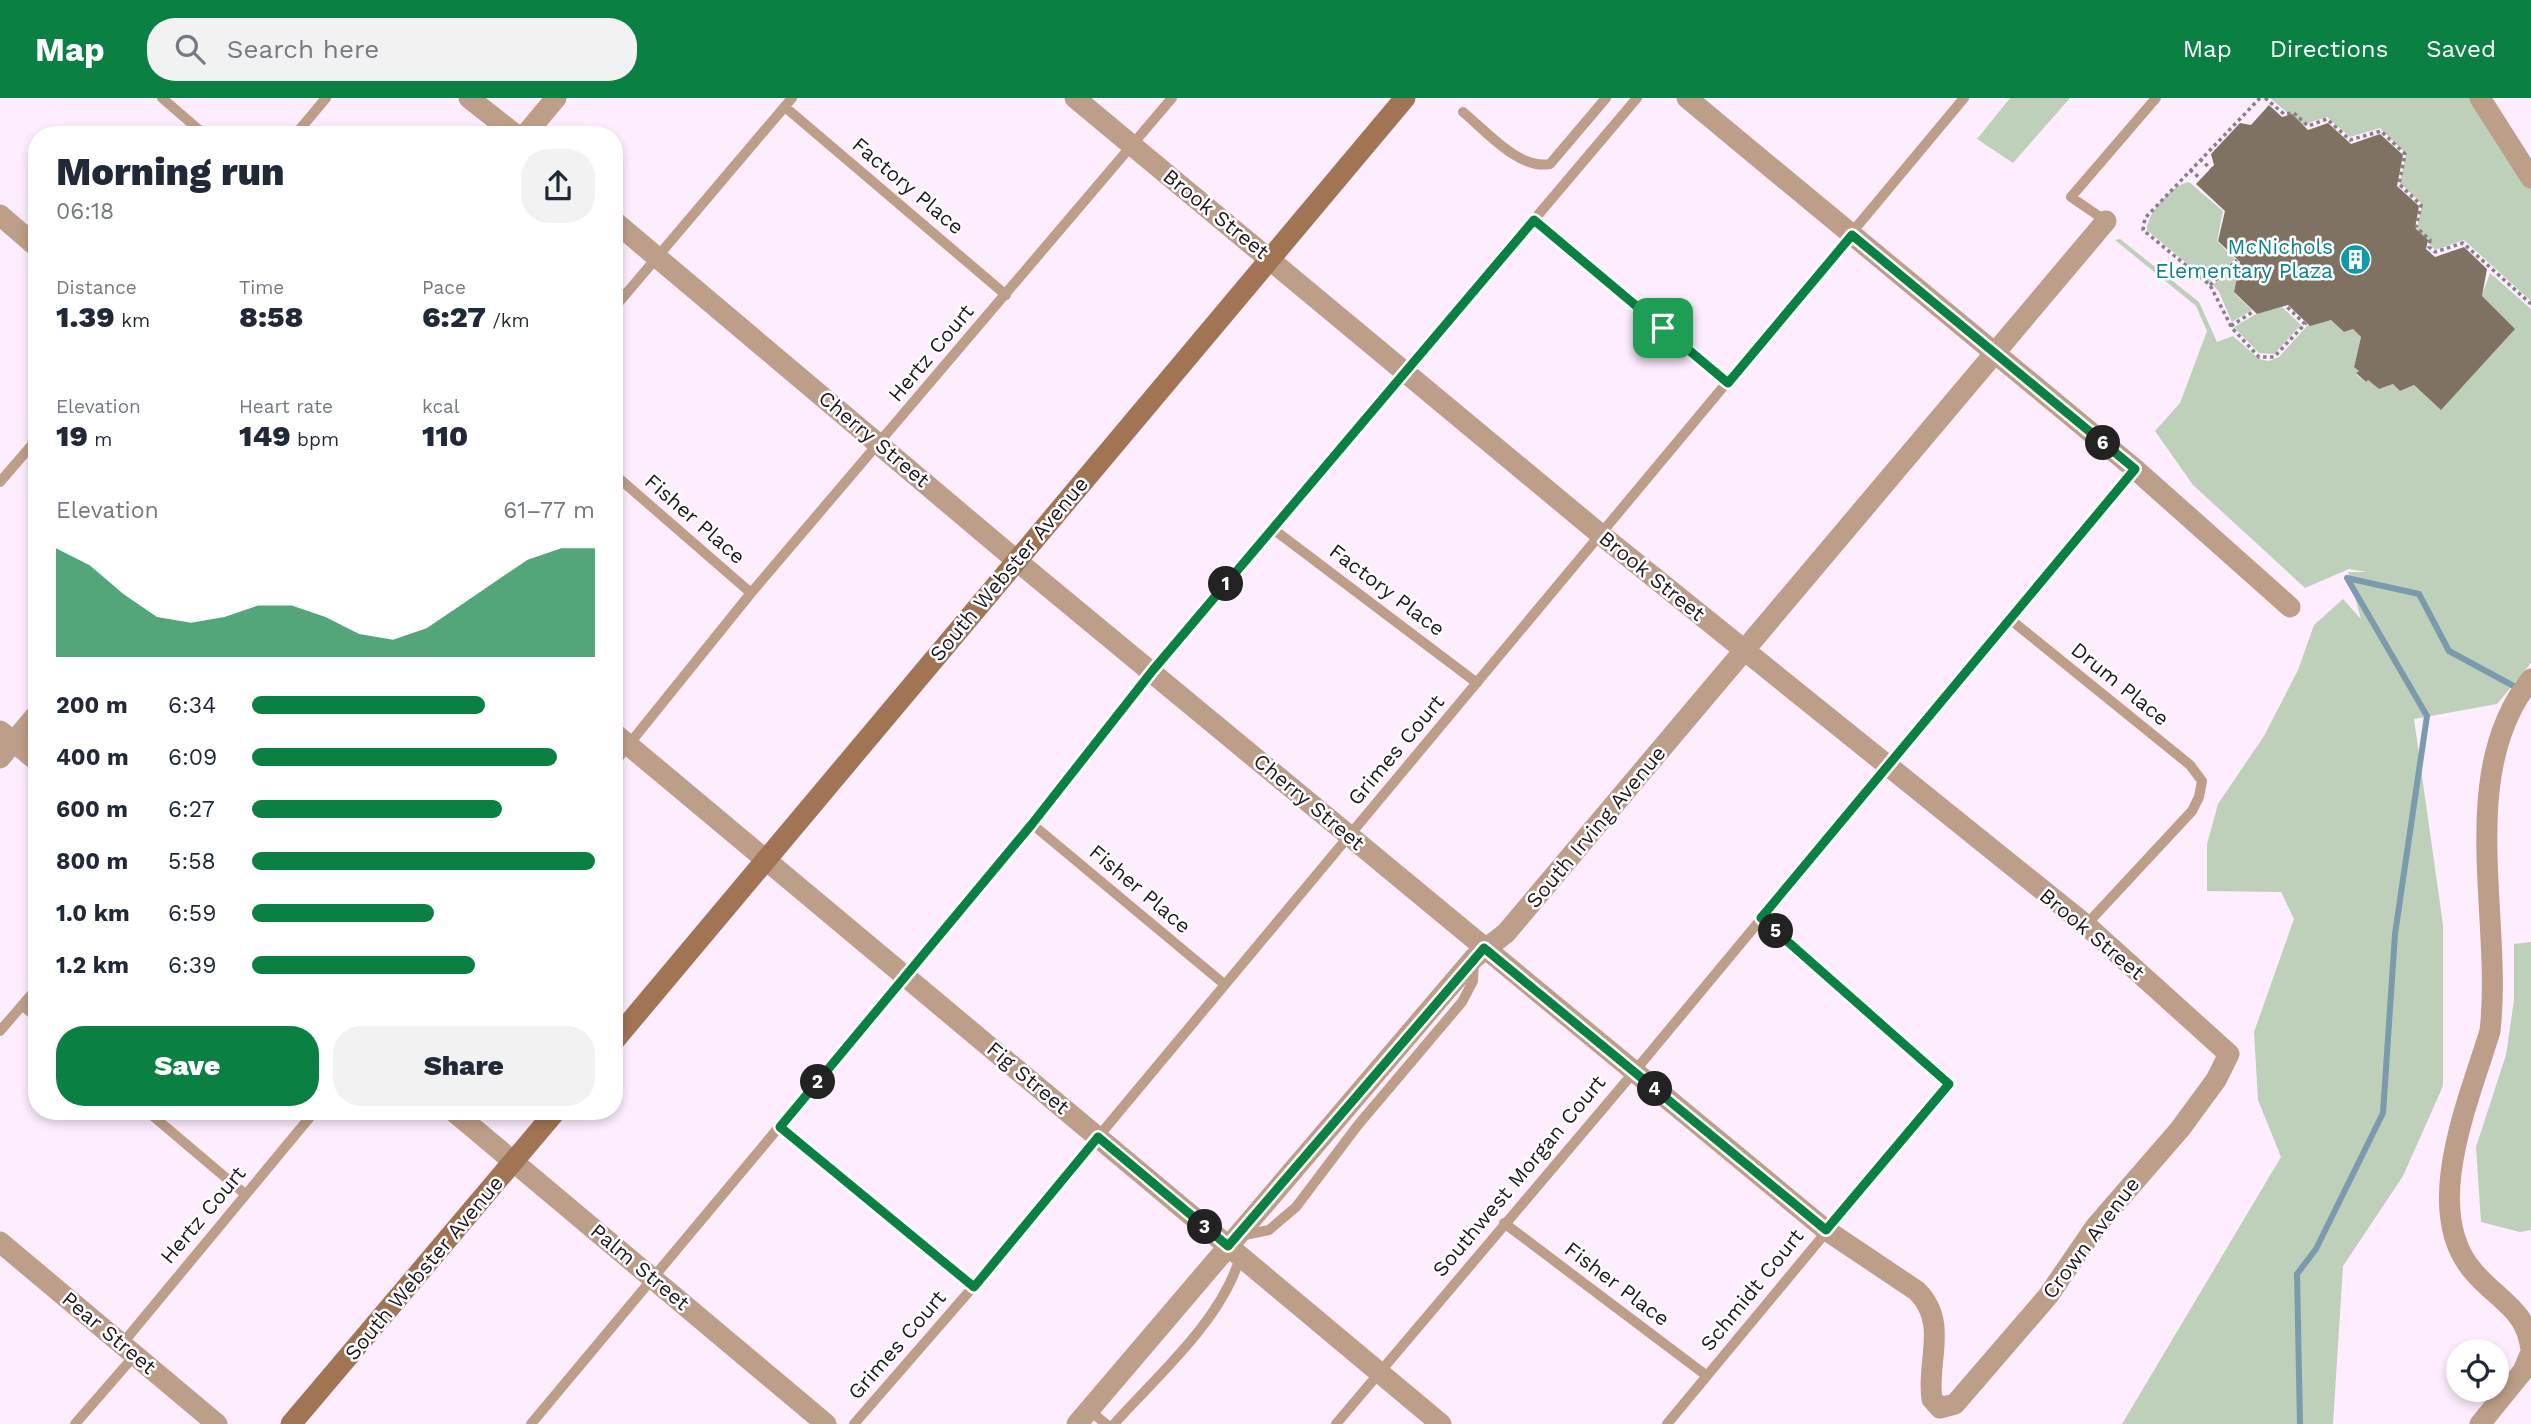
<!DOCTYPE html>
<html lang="en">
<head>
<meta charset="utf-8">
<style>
  body { margin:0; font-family:"Work Sans",sans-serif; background:#f2f2f3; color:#1f2937; height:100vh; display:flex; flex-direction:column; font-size:26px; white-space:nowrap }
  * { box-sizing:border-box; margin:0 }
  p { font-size:23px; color:#747a83 }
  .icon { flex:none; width:38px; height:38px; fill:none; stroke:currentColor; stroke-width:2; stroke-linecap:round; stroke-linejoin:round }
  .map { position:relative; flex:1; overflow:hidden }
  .drawer { position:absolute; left:28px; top:28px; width:595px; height:994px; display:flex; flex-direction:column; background:#fff; border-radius:28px; box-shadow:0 4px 10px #0003 }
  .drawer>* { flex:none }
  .buttons { position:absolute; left:2446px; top:1241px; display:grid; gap:14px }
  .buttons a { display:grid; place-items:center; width:63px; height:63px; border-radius:50%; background:#fff; box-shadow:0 4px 10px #0003; font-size:35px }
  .pin { position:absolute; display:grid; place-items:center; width:60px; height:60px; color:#fff; margin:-30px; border-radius:14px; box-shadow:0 4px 10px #0006 }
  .km { position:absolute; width:35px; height:35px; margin:-18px; border-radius:50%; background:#222; color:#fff; font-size:19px; line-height:35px; text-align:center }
  .round { display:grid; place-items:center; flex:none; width:74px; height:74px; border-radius:28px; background:#f2f2f3 }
  .headline { display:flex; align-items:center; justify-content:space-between; height:119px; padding:0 28px }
  h1 { font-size:38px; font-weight:800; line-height:52px }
  .figures { display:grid; grid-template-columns:repeat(3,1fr); gap:10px; height:119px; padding:7px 28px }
  .figures div { display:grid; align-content:center }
  .figures b { font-size:30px; font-weight:800 }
  .figures small { font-size:19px; font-weight:400 }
  .figures p { font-size:19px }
  .chart { height:196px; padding:14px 28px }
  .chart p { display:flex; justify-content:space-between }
  .chart svg { width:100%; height:126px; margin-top:7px; fill:#0b8043; opacity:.7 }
  .primary-button { display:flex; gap:14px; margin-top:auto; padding:14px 28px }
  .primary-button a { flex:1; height:80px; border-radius:28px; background:#0b8043; color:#fff; font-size:28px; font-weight:800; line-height:80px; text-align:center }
  .primary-button a+a { background:#f2f2f3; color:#1f2937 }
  ul { padding:0 28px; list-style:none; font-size:23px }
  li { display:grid; grid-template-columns:112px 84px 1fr; align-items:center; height:52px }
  li i { height:18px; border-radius:9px; background:#0b8043 }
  header { display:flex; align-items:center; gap:42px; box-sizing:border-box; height:98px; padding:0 35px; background:#0b8043; color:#fff }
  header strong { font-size:33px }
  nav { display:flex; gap:38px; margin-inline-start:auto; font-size:24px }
  .search { width:490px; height:63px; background:#f2f2f3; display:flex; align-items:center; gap:18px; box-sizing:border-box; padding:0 24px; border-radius:28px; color:#747a83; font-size:26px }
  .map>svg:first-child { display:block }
  .green { fill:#bfd0ba }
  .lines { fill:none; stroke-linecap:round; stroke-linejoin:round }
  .stream { stroke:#799bad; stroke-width:6 }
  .building { fill:#807263 }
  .path { stroke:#897f8a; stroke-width:3.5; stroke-dasharray:3.5 3.5; stroke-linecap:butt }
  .lane { stroke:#bd9e88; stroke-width:10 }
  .street { stroke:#bd9e88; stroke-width:21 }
  .secondary { stroke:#a17454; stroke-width:21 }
  .route-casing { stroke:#fff; stroke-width:14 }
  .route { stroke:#0b8043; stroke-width:9 }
  .labels { text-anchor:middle; stroke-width:5; stroke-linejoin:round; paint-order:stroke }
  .street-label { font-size:21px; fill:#1f191f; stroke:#fff }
  .culture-label { font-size:21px; fill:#0d838f; stroke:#fff; text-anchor:end }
</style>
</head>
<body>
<header>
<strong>Map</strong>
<div class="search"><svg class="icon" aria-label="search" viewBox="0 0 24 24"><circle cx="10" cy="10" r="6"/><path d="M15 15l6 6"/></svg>Search here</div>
<nav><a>Map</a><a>Directions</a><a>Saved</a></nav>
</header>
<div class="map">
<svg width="2531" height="1326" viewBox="0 0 2531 1326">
  <rect width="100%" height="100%" fill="#fdedfe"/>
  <path class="green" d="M2010,0H2070L2013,65L1977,41Z
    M2270,0H2476L2531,87V203L2464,142L2435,152L2417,132L2422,106L2400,85L2406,56L2380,30L2350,39L2327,19L2302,27Z
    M2189,84L2223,113L2217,143L2235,161L2209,184L2147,132C2146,116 2174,85 2189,84Z
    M2120,141L2199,204L2217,244L2233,238L2259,261L2269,263L2279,259L2308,227L2331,222L2344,234L2353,231L2361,239L2354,268L2359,273L2356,276L2365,284L2368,282L2379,291L2393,286L2400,293L2414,287L2441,312L2490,175L2531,211V565L2497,606L2414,621L2443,827V988L2403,1078L2343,1168L2333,1326H2122L2281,1059L2258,1002L2254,934L2294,821L2281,794L2207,793V746L2218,706L2264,638L2298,572L2314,527L2343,501L2361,521L2348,474H2367L2349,471L2305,490L2193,387L2155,333L2180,305L2207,233L2196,208L2115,142Z
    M2239,164L2234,195L2252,212L2232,224L2219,194L2213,187Z
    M2282,209L2301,227L2274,256L2259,255L2234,229L2256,216Z
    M2531,844V1132L2520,1134L2481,1124L2476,1049L2506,957L2514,902V846Z"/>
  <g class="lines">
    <path class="stream" d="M2347,480L2419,496L2449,553L2521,592
      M2300,1326L2297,1176L2316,1151L2383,1015L2395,836L2427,618L2347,480"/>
  </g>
  <path class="building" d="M2269,7L2282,19L2292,16L2308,32L2328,25L2351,46L2380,36L2403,57L2397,88L2419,108L2415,130L2428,142L2426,151L2435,159L2464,149L2487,171L2482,198L2515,231L2441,312L2414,287L2400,293L2393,286L2379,291L2368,282L2366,284L2356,275L2359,273L2354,269L2361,239L2353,231L2344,234L2331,222L2310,228L2288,207L2257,216L2234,194L2240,164L2218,143L2225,113L2196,86L2214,67L2211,56L2240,25L2251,27Z"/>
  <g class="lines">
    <path class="path" d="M2260,0L2145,120L2143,132L2210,187L2232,230L2259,259H2274L2305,226L2286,208
      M2265,0L2284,16L2294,15L2308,28L2327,21L2350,42L2381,33L2405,56L2399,86L2421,107L2416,129L2430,142L2429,149L2435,154L2463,145L2531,206
      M2200,61L2211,71
      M2190,72L2201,81
      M2210,187L2237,162
      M2231,228L2254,213"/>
    <path class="lane" d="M162,0L205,37
      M785,9L1006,197
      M1463,14C1486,33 1519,72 1550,66L1606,0
      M138,37L140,35
      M295,37L326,0
      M1533,122L1728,285
      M2106,123L2071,99L2156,0
      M614,210L792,0
      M614,376L751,495
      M0,384L37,341
      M1273,431L1477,585
      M2011,522L2190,667L2202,683L2199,699L2192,713L2086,827
      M614,665L751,495L1172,0
      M1032,726L1224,886
      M22,907L37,920
      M0,933L37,890
      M147,1013L245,1096
      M780,1029L973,1189
      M1504,1125L1707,1278
      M1240,1138L1269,1132L1296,1109L1358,1027L1462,904L1473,883L1474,863
      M122,1246L315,1013
      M1089,1312L1106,1326
      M75,1326L135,1257
      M531,1326L1032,726L1153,572L1637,0
      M854,1326L973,1189L1964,0
      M1114,1326C1157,1278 1222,1222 1240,1159
      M1336,1326L1634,974L2135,371
      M1667,1326L1949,986L1761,820"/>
    <path class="street" d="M469,0L516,37
      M1687,0L2135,371L2290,509
      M2480,0L2531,80
      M525,37L556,0
      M0,117L37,149
      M614,123L1017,463L1826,1132L1917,1193C1949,1225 1926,1264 1932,1301L1940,1310L1955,1306L2048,1198L2096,1128L2180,1031L2216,982L2229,956L2086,827L1600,436L1075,0
      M2531,581C2455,675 2503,821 2490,933C2470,1000 2420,1112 2473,1173C2497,1202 2527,1211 2531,1252
      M0,633L37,663
      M614,635L1441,1326
      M0,660L37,616
      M453,1013L826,1326
      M0,1144L217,1326
      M1077,1326L1474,860L1506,835L2106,123
      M2480,1326L2523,1273L2531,1254"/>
    <path class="secondary" d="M614,943L1405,0
      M291,1326L556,1013"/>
  </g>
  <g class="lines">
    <defs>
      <path id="route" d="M1534,122L1728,285L1852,137L2135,371L1761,820L1949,986L1826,1132L1484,850L1228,1148L1098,1039L974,1189L780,1029L1032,726L1153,572Z"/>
    </defs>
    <use href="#route" class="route-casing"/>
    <use href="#route" class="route"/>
  </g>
  <defs>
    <symbol id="building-disc" viewBox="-11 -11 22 22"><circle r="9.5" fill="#0f9aa8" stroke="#fff"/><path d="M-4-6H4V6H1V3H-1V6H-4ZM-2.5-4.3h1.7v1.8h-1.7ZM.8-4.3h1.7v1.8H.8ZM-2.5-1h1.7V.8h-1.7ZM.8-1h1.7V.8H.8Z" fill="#fff"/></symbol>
  </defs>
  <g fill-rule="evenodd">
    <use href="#building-disc" x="2338" y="144" width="35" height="35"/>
  </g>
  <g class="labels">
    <g class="street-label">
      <text transform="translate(908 88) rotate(40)" y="7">Factory Place</text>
      <text transform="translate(1216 116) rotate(39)" y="7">Brook Street</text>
      <text transform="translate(931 255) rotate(-50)" y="7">Hertz Court</text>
      <text transform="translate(874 341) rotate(40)" y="7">Cherry Street</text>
      <text transform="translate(695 421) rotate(41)" y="7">Fisher Place</text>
      <text transform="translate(1009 471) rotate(-50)" y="7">South Webster Avenue</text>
      <text transform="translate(1652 478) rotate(39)" y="7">Brook Street</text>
      <text transform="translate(1387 492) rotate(37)" y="7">Factory Place</text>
      <text transform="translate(2120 586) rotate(39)" y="7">Drum Place</text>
      <text transform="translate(1396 652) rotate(-50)" y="7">Grimes Court</text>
      <text transform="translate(1309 704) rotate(40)" y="7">Cherry Street</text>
      <text transform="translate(1596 729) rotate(-50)" y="7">South Irving Avenue</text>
      <text transform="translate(1140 791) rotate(40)" y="7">Fisher Place</text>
      <text transform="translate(2092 836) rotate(40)" y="7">Brook Street</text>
      <text transform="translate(1028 980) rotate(40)" y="7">Fig Street</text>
      <text transform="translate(1519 1078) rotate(-50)" y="7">Southwest Morgan Court</text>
      <text transform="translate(203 1117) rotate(-50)" y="7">Hertz Court</text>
      <text transform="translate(2091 1140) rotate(-53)" y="7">Crown Avenue</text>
      <text transform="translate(640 1169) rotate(40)" y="7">Palm Street</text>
      <text transform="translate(424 1170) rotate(-50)" y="7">South Webster Avenue</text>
      <text transform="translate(1617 1186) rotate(37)" y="7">Fisher Place</text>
      <text transform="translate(1752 1192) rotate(-51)" y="7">Schmidt Court</text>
      <text transform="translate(109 1235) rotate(40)" y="7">Pear Street</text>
      <text transform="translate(897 1247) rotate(-49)" y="7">Grimes Court</text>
    </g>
    <g class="culture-label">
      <text x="2333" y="156">McNichols<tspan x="2333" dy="24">Elementary Plaza</tspan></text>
    </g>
  </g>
</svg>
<div class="buttons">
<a><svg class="icon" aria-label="locate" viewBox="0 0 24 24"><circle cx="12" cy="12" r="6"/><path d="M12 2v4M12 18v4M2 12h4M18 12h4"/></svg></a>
</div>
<div class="pin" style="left:1663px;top:230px;background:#1e9e55"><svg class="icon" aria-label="arrive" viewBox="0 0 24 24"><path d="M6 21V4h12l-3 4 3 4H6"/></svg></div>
<b class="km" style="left:1226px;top:486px">1</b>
<b class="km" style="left:818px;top:984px">2</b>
<b class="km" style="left:1205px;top:1129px">3</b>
<b class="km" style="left:1655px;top:991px">4</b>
<b class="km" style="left:1776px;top:833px">5</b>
<b class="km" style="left:2103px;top:345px">6</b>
<section class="drawer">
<div class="headline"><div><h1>Morning run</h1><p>06:18</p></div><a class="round"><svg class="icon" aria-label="share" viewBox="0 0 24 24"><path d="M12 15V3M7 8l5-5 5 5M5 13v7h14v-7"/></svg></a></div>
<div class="figures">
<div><p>Distance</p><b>1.39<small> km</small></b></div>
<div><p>Time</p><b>8:58</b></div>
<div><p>Pace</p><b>6:27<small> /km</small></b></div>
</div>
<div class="figures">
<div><p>Elevation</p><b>19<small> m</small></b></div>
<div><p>Heart rate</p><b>149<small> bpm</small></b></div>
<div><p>kcal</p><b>110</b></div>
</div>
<div class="chart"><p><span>Elevation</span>61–77 m</p>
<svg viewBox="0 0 160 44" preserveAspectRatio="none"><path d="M0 44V6L10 12L20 22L30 30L40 32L50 30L60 26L70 26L80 30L90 36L100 38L110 34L120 26L130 18L140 10L150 6L160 6V44z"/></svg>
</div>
<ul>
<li><b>200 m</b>6:34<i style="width:68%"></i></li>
<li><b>400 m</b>6:09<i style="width:89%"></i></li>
<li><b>600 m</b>6:27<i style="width:73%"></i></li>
<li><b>800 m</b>5:58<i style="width:100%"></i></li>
<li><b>1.0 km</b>6:59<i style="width:53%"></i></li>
<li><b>1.2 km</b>6:39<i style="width:65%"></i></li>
</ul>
<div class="primary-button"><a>Save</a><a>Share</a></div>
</section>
</div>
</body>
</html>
